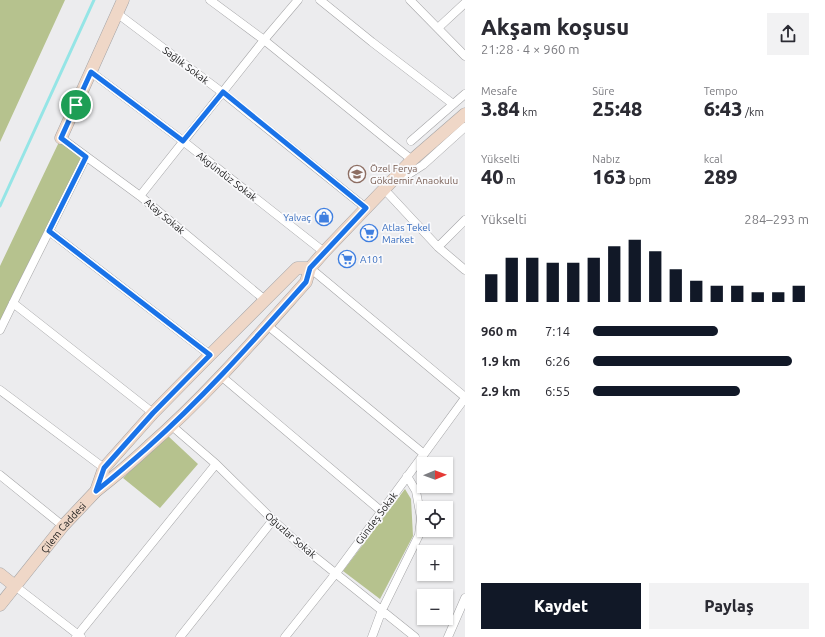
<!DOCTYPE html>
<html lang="tr">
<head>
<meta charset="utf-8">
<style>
  body { margin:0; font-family:Ubuntu,sans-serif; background:#f2f2f3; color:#2b2b33; height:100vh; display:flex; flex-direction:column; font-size:15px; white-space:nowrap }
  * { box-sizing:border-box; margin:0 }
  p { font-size:13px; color:#7c7c81 }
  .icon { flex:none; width:22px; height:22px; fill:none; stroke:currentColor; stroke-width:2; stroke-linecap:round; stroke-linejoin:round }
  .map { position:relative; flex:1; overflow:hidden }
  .details { display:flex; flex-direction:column; background:#fff; width:360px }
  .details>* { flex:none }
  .needle { width:26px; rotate:89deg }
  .buttons { position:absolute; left:417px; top:457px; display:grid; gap:8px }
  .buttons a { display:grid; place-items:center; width:36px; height:36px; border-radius:0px; background:#fff; box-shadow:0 1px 3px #0004; font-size:20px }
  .pin { position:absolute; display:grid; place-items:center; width:34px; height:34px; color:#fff; margin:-17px; border:2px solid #fff; border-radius:50%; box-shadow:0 1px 4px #0007 }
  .round { display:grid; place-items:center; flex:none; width:42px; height:42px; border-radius:0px; background:#f2f2f3 }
  .overview { display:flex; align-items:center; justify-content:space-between; height:68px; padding:0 16px }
  h1 { font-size:22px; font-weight:800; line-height:30px }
  .stats { display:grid; grid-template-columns:repeat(3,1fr); gap:6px; height:68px; padding:4px 16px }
  .stats div { display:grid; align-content:center }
  .stats b { font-size:20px; font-weight:800 }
  .stats small { font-size:11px; font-weight:400 }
  .stats p { font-size:11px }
  .chart { height:112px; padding:8px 16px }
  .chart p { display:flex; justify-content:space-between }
  .chart svg { width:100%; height:72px; margin-top:4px; stroke:#111827; stroke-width:6 }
  .cta { display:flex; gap:8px; margin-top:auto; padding:8px 16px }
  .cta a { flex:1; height:46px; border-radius:0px; background:#111827; color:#fff; font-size:16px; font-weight:800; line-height:46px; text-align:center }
  .cta a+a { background:#f2f2f3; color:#2b2b33 }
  ul { padding:0 16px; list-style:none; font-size:13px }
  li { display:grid; grid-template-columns:64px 48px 1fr; align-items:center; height:30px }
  li i { height:10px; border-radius:5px; background:#111827 }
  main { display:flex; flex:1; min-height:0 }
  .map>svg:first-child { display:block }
  .green { fill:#b6c28e }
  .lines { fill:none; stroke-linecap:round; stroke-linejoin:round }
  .stream { stroke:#95e5e6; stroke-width:3 }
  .street-casing { stroke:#a4a4a6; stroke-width:9 }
  .secondary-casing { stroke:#a4a4a6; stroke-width:13 }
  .street { stroke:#fff; stroke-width:8 }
  .secondary { stroke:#efd7c7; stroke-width:12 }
  .route-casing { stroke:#fff; stroke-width:8 }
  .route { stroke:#1a73e8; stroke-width:5 }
  .labels { text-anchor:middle; stroke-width:3.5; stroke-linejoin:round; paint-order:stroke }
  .street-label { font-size:10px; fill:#1a1a1a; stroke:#f9f9fb }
  .education-label { font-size:10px; fill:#785e54; stroke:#f9f9fb; text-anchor:start }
  .shop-label { font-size:10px; fill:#366cbe; stroke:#f9f9fb; text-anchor:start }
</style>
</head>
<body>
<main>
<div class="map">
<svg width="465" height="637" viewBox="0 0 465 637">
  <rect width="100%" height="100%" fill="#ececee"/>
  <path class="green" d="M0,0H65L0,142Z
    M59,142L82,158L0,324V266Z
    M167,435L198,464L160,508L123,478Z
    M405,489L411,499L413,536L380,599L343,571Z"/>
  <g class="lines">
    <path class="stream" d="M0,206L94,0"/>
    <defs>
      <path id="street" d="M210,0L264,40L412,160
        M320,0L372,42L453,104
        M410,0L465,56
        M118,14L223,93L366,208
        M438,28L465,3
        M91,72L183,141L324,252
        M61,138L140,196L265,300
        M411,141L465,94
        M397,176L409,174L423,165L465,127
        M384,189L438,247L465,270
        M140,196L264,40L298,0
        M49,231L210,355
        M438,247L465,220
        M310,268L465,397
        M13,303L153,413
        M267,325L424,454
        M0,330L18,293L86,157
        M221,376L381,511
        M0,390L104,468
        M172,426L216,464L273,520L299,544L415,637
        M0,475L63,526
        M15,586L81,637
        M76,637L216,464
        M180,637L273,520
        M285,637L336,573L424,454L465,398
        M372,637L382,610L419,535L421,518L416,491L407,476
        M448,637L465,598"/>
      <g id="secondary">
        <path d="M61,138L123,0"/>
        <path d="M96,491C114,477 132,462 149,446C206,396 256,338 306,282L310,268L324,252L412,160L465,114"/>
        <path d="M0,574L15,586"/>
        <path id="s1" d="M0,605L63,526L96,491L104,468L153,413L210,355L297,268H310"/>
      </g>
    </defs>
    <use href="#street" class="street-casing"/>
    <use href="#secondary" class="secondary-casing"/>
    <use href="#street" class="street"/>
    <use href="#secondary" class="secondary"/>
  </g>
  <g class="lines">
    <defs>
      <path id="route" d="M91,72L183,141L223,92L366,208L310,268L306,282C255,339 204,397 147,448C130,463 114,477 96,491L104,468L153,413L210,355L49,231L86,157L61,138Z"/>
    </defs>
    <use href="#route" class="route-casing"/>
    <use href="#route" class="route"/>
  </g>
  <defs>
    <symbol id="school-ring" viewBox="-11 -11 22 22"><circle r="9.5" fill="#f9f9fb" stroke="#8d6e63" stroke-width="1.5"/><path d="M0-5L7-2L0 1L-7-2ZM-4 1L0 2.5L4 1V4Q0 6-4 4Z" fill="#8d6e63"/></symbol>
    <symbol id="shop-ring" viewBox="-11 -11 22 22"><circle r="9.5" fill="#f9f9fb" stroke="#3f7fe0" stroke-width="1.5"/><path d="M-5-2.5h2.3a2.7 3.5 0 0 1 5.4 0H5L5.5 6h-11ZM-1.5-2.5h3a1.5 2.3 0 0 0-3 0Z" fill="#3f7fe0"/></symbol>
    <symbol id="supermarket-ring" viewBox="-11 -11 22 22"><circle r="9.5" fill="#f9f9fb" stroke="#3f7fe0" stroke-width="1.5"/><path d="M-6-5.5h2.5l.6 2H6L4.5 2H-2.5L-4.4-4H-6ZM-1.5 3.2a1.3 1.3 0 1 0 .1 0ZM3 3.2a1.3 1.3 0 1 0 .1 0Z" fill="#3f7fe0"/></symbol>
  </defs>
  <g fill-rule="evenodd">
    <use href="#school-ring" x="347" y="164" width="20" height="20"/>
    <use href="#shop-ring" x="314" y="207" width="20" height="20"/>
    <use href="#supermarket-ring" x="359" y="223" width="20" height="20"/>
    <use href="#supermarket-ring" x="337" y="249" width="20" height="20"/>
  </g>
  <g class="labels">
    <g class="street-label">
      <text transform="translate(186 65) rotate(37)" y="4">Sağlık Sokak</text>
      <text transform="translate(227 176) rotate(38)" y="4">Akgündüz Sokak</text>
      <text transform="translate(165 216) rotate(40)" y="4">Atay Sokak</text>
      <text transform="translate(376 518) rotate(-53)" y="4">Gündeş Sokak</text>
      <text dy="4" stroke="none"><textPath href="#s1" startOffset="100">Çilem Caddesi</textPath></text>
      <text transform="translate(291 535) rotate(41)" y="4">Oğuzlar Sokak</text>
    </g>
    <g class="education-label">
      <text x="370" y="172">Özel Ferya<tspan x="370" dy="12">Gökdemir Anaokulu</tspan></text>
    </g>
    <g class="shop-label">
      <text x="311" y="221" text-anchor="end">Yalvaç</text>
      <text x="382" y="231">Atlas Tekel<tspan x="382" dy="12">Market</tspan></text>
      <text x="360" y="263">A101</text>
    </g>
  </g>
</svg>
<div class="buttons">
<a><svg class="needle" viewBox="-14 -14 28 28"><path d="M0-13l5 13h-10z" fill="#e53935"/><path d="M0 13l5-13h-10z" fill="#7c7c81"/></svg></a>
<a><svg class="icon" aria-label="locate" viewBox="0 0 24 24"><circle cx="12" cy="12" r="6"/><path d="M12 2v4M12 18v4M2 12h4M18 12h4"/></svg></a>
<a>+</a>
<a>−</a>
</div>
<div class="pin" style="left:76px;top:105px;background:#1e9e55"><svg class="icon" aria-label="arrive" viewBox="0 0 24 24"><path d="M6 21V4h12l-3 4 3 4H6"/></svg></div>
</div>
<section class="details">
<div class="overview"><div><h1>Akşam koşusu</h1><p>21:28 · 4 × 960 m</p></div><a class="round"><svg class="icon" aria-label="share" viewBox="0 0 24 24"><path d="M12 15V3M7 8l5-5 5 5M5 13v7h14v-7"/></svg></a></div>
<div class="stats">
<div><p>Mesafe</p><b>3.84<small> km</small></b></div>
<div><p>Süre</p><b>25:48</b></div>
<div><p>Tempo</p><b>6:43<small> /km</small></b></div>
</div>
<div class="stats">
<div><p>Yükselti</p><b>40<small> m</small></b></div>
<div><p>Nabız</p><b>163<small> bpm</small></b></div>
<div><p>kcal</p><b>289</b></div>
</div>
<div class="chart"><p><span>Yükselti</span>284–293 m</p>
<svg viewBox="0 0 160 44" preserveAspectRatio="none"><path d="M5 44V27M15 44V17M25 44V17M35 44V20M45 44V20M55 44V17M65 44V10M75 44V6M85 44V13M95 44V24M105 44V31M115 44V34M125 44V34M135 44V38M145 44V38M155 44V34"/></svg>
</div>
<ul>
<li><b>960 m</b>7:14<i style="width:58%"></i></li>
<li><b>1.9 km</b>6:26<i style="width:92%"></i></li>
<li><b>2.9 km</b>6:55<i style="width:68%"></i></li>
</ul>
<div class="cta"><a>Kaydet</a><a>Paylaş</a></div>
</section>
</main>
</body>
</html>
